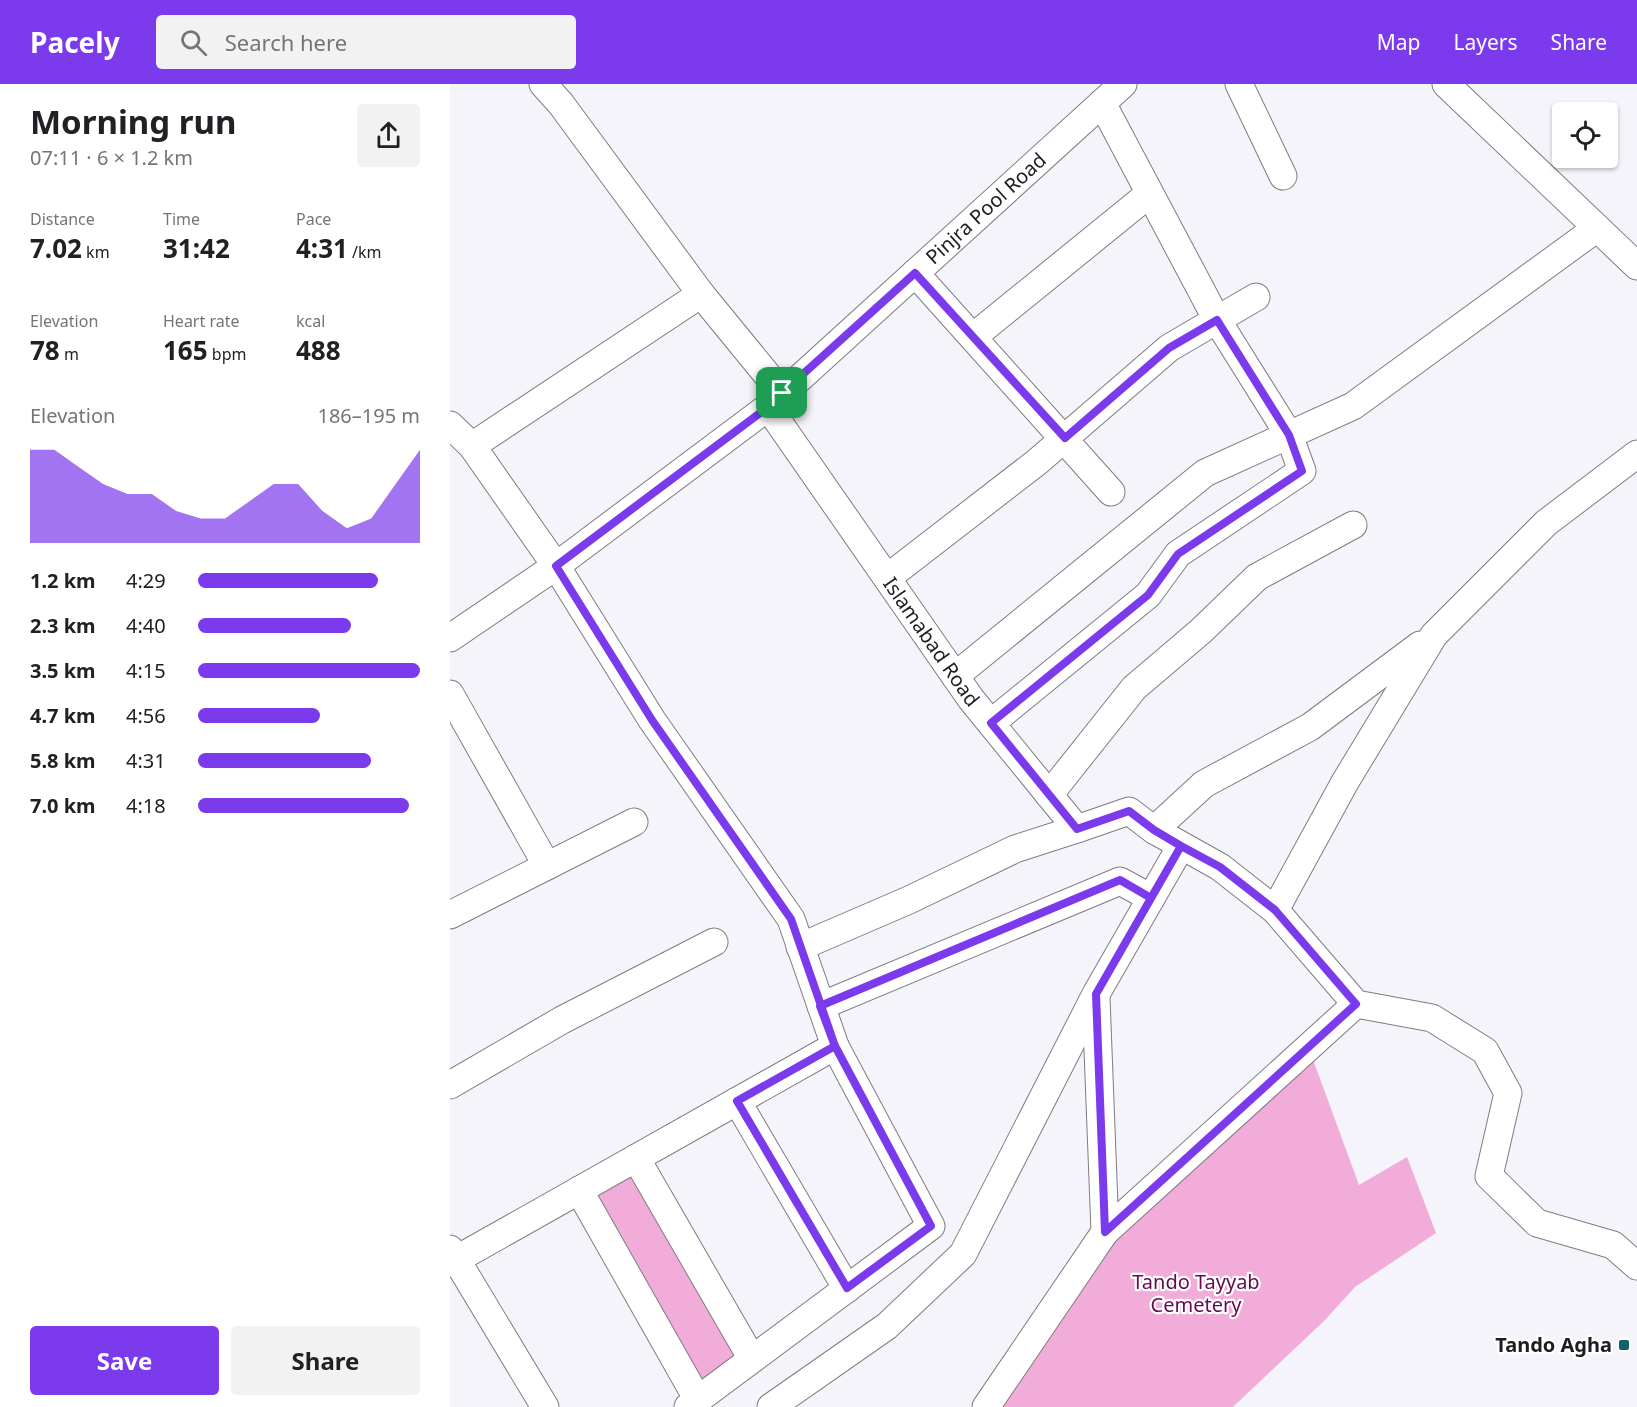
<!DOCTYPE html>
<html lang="en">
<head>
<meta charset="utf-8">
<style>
  body { margin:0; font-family:"Noto Sans",sans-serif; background:#f2f2f2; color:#202124; height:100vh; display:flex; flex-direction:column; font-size:22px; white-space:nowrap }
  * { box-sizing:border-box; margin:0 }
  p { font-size:20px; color:#757577 }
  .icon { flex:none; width:33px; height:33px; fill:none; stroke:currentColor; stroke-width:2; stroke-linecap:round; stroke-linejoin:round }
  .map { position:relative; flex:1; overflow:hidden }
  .panel { display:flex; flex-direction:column; background:#fff; width:450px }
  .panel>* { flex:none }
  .tools { position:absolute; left:1102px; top:18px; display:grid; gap:12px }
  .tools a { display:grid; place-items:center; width:66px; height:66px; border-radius:6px; background:#fff; box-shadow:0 2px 4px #0004; font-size:30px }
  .pin { position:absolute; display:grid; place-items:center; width:51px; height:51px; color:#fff; margin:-26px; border-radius:12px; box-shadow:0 3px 9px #0006 }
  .round { display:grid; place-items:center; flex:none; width:63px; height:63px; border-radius:6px; background:#f2f2f2 }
  .summary { display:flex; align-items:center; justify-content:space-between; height:102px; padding:0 30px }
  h1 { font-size:33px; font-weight:700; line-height:45px }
  .figures { display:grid; grid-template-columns:repeat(3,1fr); gap:9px; height:102px; padding:6px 30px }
  .figures div { display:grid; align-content:center }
  .figures b { font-size:26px; font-weight:700 }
  .figures small { font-size:16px; font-weight:400 }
  .figures p { font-size:16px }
  .chart { height:168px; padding:12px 30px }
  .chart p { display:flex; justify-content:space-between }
  .chart svg { width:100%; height:108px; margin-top:6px; fill:#7c3aed; opacity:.7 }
  .action { display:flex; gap:12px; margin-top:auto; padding:12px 30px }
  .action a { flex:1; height:69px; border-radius:6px; background:#7c3aed; color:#fff; font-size:24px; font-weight:700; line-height:69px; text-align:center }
  .action a+a { background:#f2f2f2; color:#202124 }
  ul { padding:0 30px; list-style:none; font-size:20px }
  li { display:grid; grid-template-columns:96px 72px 1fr; align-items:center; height:45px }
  li i { height:15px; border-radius:8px; background:#7c3aed }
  header { display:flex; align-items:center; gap:36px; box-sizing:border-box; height:84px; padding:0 30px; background:#7c3aed; color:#fff }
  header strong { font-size:28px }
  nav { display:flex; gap:33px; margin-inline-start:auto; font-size:21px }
  .search { width:420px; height:54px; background:#f2f2f2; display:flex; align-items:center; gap:15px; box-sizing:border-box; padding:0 21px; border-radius:6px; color:#757577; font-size:22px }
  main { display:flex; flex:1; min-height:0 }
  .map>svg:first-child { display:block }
  .green { fill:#f2acda }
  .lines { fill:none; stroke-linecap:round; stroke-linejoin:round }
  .minor-casing { stroke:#7e7c81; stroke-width:29 }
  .minor { stroke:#fff; stroke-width:27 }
  .route-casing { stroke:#fff; stroke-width:12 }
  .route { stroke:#7c3aed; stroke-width:8 }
  .poi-dot { fill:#13626a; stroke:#fff; stroke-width:2 }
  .labels { text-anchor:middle; stroke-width:4.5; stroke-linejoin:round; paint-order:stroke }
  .street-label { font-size:20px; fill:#1e1d1f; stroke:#fff }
  .park-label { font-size:20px; fill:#640a4f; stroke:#fff }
  .poi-label { font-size:20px; font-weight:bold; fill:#1e1d1f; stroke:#fff; text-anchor:end }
</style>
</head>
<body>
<header>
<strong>Pacely</strong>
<div class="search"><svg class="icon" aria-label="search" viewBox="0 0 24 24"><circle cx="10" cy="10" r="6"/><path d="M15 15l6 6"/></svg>Search here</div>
<nav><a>Map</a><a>Layers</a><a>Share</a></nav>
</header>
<main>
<section class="panel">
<div class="summary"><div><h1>Morning run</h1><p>07:11 · 6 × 1.2 km</p></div><a class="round"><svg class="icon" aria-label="share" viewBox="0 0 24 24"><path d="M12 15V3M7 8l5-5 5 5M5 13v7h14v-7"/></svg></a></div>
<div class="figures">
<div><p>Distance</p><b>7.02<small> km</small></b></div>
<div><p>Time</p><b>31:42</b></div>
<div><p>Pace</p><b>4:31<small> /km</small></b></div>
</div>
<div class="figures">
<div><p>Elevation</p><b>78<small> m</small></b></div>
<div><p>Heart rate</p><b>165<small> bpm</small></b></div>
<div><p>kcal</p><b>488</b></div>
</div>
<div class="chart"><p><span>Elevation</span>186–195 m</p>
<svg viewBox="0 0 160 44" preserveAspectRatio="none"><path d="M0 44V6L10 6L20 13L30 20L40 24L50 24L60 31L70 34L80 34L90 27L100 20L110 20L120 31L130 38L140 34L150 20L160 6V44z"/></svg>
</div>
<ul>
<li><b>1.2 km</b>4:29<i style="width:81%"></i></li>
<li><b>2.3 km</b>4:40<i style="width:69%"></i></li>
<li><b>3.5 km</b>4:15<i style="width:100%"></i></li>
<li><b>4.7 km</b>4:56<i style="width:55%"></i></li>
<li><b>5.8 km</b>4:31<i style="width:78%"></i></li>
<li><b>7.0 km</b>4:18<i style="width:95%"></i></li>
</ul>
<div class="action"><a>Save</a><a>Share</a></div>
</section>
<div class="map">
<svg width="1187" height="1323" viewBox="0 0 1187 1323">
  <rect width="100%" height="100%" fill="#f6f4fb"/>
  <path class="green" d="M858,962L909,1101L957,1073L986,1149L905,1203L875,1236L783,1323H539L655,1148Z
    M186,1074L302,1275L248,1316L129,1106Z"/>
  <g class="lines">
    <defs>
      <g id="minor">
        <path d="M93,0L111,20L251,210L332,309"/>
        <path d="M789,0L833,92"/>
        <path d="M996,0L1187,182"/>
        <path d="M465,189L661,408"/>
        <path d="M523,253L699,110"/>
        <path id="s1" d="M318,323L521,615L627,745L679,727L704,746L770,783L825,826L906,920L982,934L1035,967L1058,1009L1039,1092L1087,1139L1163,1161L1187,1182"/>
        <path d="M0,341L22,362L106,482L202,636L341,835L385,962L0,1179"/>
        <path d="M22,362L251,210"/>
        <path d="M437,494L587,378L719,264L806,213"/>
        <path id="s2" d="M0,554L106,482L318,323L673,0"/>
        <path d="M505,592L755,389L903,322L1147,144"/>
        <path d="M0,610L97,782"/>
        <path d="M541,639L698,511L728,470L852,387L839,351L767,236L652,19"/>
        <path d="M599,711L684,604L751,547L807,493L903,441"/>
        <path d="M704,746L754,700L860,643L970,561"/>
        <path d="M825,826L895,698L984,551L1096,439L1187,370"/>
        <path d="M0,831L184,738"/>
        <path d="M350,863L459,816L565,765L627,745"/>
        <path d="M371,922L670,797L701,814"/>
        <path d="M0,1001L112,936L264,858"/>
        <path d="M287,1017L397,1205"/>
        <path d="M186,1074L302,1275"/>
        <path d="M129,1106L248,1316"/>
        <path d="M655,1148L906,920"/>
        <path d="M0,1165L95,1323"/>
        <path d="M238,1323L481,1142L385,962"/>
        <path d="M321,1323L437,1242L513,1170L646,910L731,762"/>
        <path d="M536,1323L655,1148L646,914"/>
      </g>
    </defs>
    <use href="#minor" class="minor-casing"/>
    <use href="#minor" class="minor"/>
  </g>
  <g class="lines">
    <defs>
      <path id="route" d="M332,309L318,323L106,482L202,636L341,835L385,962L481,1142L397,1204L287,1017L385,962L370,922L670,796L701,814L731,762L770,783L825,826L906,920L655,1148L646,910L731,762L704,746L679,727L627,745L541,639L698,511L728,470L852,387L839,351L767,236L719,264L615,354L465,189L332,309"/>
    </defs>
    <use href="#route" class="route-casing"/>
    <use href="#route" class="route"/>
  </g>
  <rect class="poi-dot" x="1168" y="1255" width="12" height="12" rx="3"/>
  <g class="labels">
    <g class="street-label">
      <text dy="7" stroke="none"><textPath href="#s2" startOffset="688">Pinjra Pool Road</textPath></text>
      <text dy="7" stroke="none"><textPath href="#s1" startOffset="286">Islamabad Road</textPath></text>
    </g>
    <g class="park-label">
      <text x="746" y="1205">Tando Tayyab<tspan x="746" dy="23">Cemetery</tspan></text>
    </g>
    <g class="poi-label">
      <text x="1162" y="1268">Tando Agha</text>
    </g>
  </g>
</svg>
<div class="tools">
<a><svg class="icon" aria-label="locate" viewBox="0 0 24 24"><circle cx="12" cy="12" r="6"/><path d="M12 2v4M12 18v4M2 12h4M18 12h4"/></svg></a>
</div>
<div class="pin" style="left:332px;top:309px;background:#1e9e55"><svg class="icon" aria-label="arrive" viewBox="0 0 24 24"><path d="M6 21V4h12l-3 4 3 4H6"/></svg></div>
</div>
</main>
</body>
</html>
